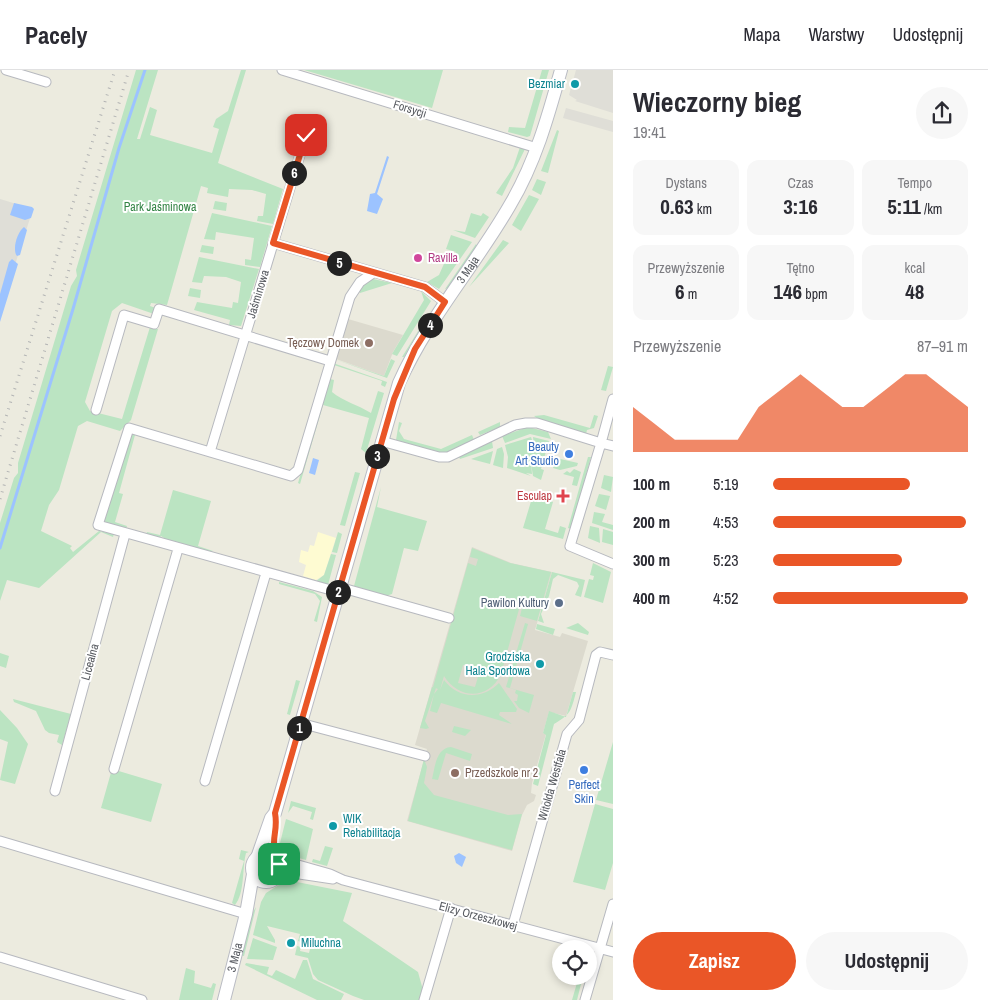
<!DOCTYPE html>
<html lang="pl">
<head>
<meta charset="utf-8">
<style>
  body { margin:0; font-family:"Archivo Narrow",sans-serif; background:#f7f7f7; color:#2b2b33; height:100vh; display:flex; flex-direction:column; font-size:19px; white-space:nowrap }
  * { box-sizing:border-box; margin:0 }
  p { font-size:16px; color:#7c7c81 }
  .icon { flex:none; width:28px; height:28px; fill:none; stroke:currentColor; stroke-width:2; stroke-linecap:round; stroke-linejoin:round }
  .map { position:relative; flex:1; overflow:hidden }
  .panel { display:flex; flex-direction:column; background:#fff; width:375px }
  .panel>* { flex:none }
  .fabs { position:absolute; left:552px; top:870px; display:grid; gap:10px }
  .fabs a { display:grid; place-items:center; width:45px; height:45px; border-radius:50%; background:#fff; box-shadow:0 2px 8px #0003; font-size:25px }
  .pin { position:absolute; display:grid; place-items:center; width:42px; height:42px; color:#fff; margin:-21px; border-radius:10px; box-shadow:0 2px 8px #0006 }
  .km { position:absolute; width:25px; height:25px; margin:-12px; border-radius:50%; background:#222; color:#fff; font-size:14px; line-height:25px; text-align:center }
  .round { display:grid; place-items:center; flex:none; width:52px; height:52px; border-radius:26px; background:#f7f7f7 }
  .summary { display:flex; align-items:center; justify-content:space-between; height:85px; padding:0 20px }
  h1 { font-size:28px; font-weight:700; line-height:38px }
  .stats { display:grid; grid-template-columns:repeat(3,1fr); gap:8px; height:85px; padding:5px 20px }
  .stats div { display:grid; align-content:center; border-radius:12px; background:#f7f7f7; text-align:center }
  .stats b { font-size:21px; font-weight:700 }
  .stats small { font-size:14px; font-weight:400 }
  .stats p { font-size:14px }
  .chart { height:140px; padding:10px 20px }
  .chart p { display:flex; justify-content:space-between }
  .chart svg { width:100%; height:90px; margin-top:5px; fill:#ea5627; opacity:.7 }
  .primary-button { display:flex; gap:10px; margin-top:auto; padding:10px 20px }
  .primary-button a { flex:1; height:58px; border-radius:30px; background:#ea5627; color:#fff; font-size:20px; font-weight:700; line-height:58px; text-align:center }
  .primary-button a+a { background:#f7f7f7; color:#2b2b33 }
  ul { padding:0 20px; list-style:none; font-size:16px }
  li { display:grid; grid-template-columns:80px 60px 1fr; align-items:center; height:38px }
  li i { height:12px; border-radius:6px; background:#ea5627 }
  header { display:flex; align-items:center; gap:30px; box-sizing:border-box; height:70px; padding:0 25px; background:#fff; border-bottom:1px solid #e1e1e2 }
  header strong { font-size:24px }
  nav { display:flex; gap:28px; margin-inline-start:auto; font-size:18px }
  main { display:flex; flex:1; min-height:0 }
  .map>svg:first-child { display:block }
  .commercial { fill:#fefbd2 }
  .industrial { fill:#dfded7 }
  .education { fill:#dcdace }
  .green { fill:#bbe4c2; fill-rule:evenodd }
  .water { fill:#9cc3ff }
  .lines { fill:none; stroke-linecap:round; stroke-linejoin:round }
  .stream { stroke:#9cc3ff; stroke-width:3 }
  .street-casing { stroke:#b7b9bf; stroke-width:11 }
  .secondary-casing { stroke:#babcc4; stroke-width:14 }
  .street { stroke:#fff; stroke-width:9 }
  .secondary { stroke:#fff; stroke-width:12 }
  .rail { stroke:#b3b4b4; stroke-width:3; stroke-dasharray:1 6; stroke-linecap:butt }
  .route-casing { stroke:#fff; stroke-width:10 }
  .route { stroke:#ea5627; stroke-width:6 }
  .culture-dot { fill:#0f9aa8; stroke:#fff; stroke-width:2 }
  .hotel-dot { fill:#d1479c; stroke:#fff; stroke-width:2 }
  .education-dot { fill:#8d6e63; stroke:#fff; stroke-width:2 }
  .shop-dot { fill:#3f7fe0; stroke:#fff; stroke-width:2 }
  .health-dot { fill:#e0444e; stroke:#fff; stroke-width:2 }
  .service-dot { fill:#5c6f8a; stroke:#fff; stroke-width:2 }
  .labels { text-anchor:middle; stroke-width:4; stroke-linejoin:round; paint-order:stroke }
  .culture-label { font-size:12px; fill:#0d838f; stroke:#fff; text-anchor:end }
  .street-label { font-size:12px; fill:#585b61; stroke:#fff }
  .park-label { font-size:12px; fill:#338445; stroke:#fff }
  .hotel-label { font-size:12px; fill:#b23c85; stroke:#fff; text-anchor:start }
  .education-label { font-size:12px; fill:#785e54; stroke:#fff; text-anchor:end }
  .shop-label { font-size:12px; fill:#366cbe; stroke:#fff; text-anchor:end }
  .health-label { font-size:12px; fill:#be3a42; stroke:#fff; text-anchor:end }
  .service-label { font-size:12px; fill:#4e5e75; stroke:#fff; text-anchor:end }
</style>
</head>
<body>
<header>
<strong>Pacely</strong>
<nav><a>Mapa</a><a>Warstwy</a><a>Udostępnij</a></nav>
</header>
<main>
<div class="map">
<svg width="613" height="930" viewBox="0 0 613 930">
  <rect width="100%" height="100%" fill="#ecebdf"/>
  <path class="commercial" d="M318,462L336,468L324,505L316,510L303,506L306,495L299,492L301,480L308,482L310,475L314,476Z"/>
  <path class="industrial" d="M576,0H613V43L575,31L577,30L569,25Z
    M566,38L613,51V62L563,48Z
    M0,129L33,139L0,241Z"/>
  <path class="education" d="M348,249L403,265L393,282L384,306L336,289Z
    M472,477L511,493L552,502L535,560L560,567L562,563L588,571L566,646L549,642L543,663L546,664L532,713L531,723L536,725L534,731L527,735L522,745L512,781L407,751L427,679L415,675Z"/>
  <path class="green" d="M136,0H158L137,69H140L150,37L157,40L150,65L212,83L219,59L213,57L216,49L228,41L241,0H246L218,93L283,119L273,154L257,151L258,146H263L266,124L252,120L229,119L228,127L207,123L208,118L201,116L167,235L151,233L150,236L156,238L154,244L122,233L112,241L85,332L90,341L122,349L150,257L158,259L131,350L120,361L87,351L78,356L59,420L49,435L41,461L72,476L70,478L73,482L99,461L114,464L113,467L101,462L39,518L7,510L0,531V453L14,408L18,403V393L71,216L77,206L76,200Z
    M304,0H443L432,38Z
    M542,0H549L530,66L527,67L508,62L509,57L525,58Z
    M557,60L559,61L548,103L541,101Z
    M520,77L525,79L502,126L496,123L513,98Z
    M537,109L546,112L541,125L532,120Z
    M529,125L539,129L521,161L512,155Z
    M215,131L227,133L226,141L213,139Z
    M212,143L272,156L260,197L245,195V189L251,190L254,168L216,162L215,170L204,169Z
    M471,143L481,146L483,143L489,147L475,168L453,160L465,162Z
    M451,165L472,172L439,219L427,212L439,205L447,187L452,188L456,182L446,179Z
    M503,170L509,173L469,217Z
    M476,174L477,176L448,218L445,219Z
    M202,175L214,177L213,184L200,182Z
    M199,187L259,199L241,256L229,255L230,250L194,240L197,232L232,238L233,232L238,233L241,212L226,207L204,206L202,213L192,212Z
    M373,209L392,213L360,223L358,220L364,213Z
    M190,218L201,220L200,228L188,226Z
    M421,221L431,231L397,286L392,284L424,230Z
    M433,237L404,287H402Z
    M334,289L384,306L391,289L395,291L387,308Z
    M333,293L387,312L385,317L381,315L382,311L334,295L330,309L334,310L332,322C343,331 358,335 371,343L378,321L384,323L366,383L361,379L369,348L323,335L300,414L298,413Z
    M608,296L613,297L606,321L601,320Z
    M544,345L590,358L594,345L598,346L594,358L587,360L586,364L541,351L534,346Z
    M399,352L402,353L399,361L404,369L441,379L472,365L474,370L448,383H439L396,370Z
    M500,352V357L480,365L478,362Z
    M528,357L548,362L551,369L530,364L505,373L502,366Z
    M128,364L135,365L119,423L123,424L115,452L127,456L126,459L105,453L104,450Z
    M531,367L534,376L533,367L549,371L541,399L544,400L541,410L533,406L531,393L532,404L526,403L531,406L507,398L508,387L505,375Z
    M492,371L493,378L460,389L459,387Z
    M502,377L504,384L503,398L493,395L497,379Z
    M493,381L490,394L471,389Z
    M588,387H591L571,459L568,458Z
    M556,388L578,393L577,396L560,400L553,398Z
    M574,399L581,402L577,416L572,415L574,407L563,404L567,401L570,403Z
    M355,402L360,403L345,456L340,455Z
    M604,405L613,407L611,422L601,418Z
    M381,417L377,437L427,451L418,481L404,478L392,524L386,526L354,516Z
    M173,420L211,431L198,476L213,481L211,482L167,470L161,466L159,469L146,465L147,462L160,465Z
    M599,424L610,426L606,440L595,436Z
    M532,428H543L553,432L545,459L558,463L560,456L566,458L563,469L523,458Z
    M594,442L605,444L602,452L613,455V460L592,453Z
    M590,456L599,458L600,473L588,468Z
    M603,459L613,462V475L602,472Z
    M338,462L342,464L337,483L332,482Z
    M472,478L510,493L551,502L537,551L520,546L524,530L523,525L501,604C489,630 459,630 444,606L440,620L444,610C459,630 483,629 499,613L517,639L516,642H500L499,645L512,654L441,633L437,643L430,641L434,624L438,619L433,617L468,493L476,496L478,489L470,487ZM463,595L480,600L475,617L458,613Z
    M331,484L336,485L328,515L315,512L324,505Z
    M593,493L611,502L603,533L584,527L589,509L593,510L594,506L590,505Z
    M552,502L585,510L581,527L575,525L579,516L577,512L558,505L553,509L549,526L541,544L544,553L538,551Z
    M279,512L313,521L322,527L317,552L314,551L320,531L315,524L279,514Z
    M525,553L528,554L510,618L534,625L529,643L519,638L514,631H517L518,625L515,623L516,620L506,617Z
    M578,553L589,562L588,565L566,558Z
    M537,554L555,559L553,565L536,559Z
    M0,583L9,586L6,598L0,596Z
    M296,610L300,611L290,645L287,644Z
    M432,617L436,618L425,651L429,658L426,659L420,658Z
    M573,622H576C571,641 571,644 554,654L538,716L533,714L546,665L543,663L549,641L566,647Z
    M13,629L71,644L62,675L57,672L59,665L49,663L45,660L36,641L14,632Z
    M0,640L17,658L28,674L15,714L0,710L8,672L0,669Z
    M454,656L471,660L465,666L452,662Z
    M613,672V734L596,730Z
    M451,677L472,684L470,691L446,683L438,710L432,709C435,697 436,678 451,677Z
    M424,689L427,697L424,713L434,725L508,745L522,744L512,780L408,751Z
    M112,699L162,714L151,752L101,738Z
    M291,731L316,738L313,750L310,749L312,742L293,736L288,743Z
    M595,734L613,739V793L605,820L573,812Z
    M286,749L313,759L306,790L285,784L280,773Z
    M325,776L333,778L327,796L312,792L313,789L320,791Z
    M241,780L249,782L246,783C242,798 245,823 235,835L232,833L244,791L239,789Z
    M258 798a7 7 0 1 1 14 0a7 7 0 1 1-14 0Z
    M287,810L352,823L343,851L418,902L423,920L420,930H364L353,926L318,910L313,904L308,888L295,885L297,876L301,877L300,881L309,883L311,875L298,871L300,864L267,856L275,870V873L253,865L261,832L266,823Z
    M256,837L244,886L239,885L250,847Z
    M253,868L277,877L273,890L247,889Z
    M303,890H307L313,909L344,924L341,930H317L245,895L246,893L269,897L267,904L272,906L276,900L295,909Z
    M186,898L195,901L194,913L211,918L213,913L216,914L212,930H179Z
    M579,906H583L577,930H572Z"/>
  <path class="water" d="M387,86L389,87L377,124L383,129L377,144L367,141L370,124L375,123Z
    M14,133L32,137L34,139L31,148L25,150L10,145Z
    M24,157L27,160L20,185L17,186C12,180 17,162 24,157Z
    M12,189L18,194L0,252V224L9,192Z
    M313,388L319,390L315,405L309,403Z
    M459,783L466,787L462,797L456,793L454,786Z"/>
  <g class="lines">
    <path class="stream" d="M0,478L73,239L119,78L145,0"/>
    <defs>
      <path id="street" d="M6,0L46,12
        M282,0L537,78
        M273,173L425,217L445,232
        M96,340L124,245L154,254L159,239L330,291
        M381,371L439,387H448L515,355L526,353H537L601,373L613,329
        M613,376L601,373L570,476L613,494
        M210,382L306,65
        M339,517L449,548
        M338,522L98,455L129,358L291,406L298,400L350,227L360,212L373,203
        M300,653L425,686
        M114,699L178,479
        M205,711L266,503
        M55,721L125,464
        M0,771L246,844
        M277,789L330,804L343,810L613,882
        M277,806L293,803L333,809
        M513,855L567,664L579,650L596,585L600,582L613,585
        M0,887L142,930
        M424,930L451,838
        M585,930L613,834"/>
      <g id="secondary">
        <circle cx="266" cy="798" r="14"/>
        <path id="s1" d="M258,785L271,748L275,743L399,313C428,248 475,196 510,135C535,93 548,47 561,0"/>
        <path id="s2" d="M224,930L246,844L253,804"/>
      </g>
    </defs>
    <use href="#street" class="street-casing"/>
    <use href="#secondary" class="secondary-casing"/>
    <use href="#street" class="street"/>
    <use href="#secondary" class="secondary"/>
    <path class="rail" d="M0,366L115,0
      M0,429L129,0"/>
  </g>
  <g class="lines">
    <defs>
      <path id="route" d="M279,794C268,768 279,764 275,743L394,329L415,279L445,232L425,217L273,173L306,65"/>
    </defs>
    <use href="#route" class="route-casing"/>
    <use href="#route" class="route"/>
  </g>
  <g class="culture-dot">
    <circle cx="575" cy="14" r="5"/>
    <circle cx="540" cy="594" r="5"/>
    <circle cx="333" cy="756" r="5"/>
    <circle cx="291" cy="873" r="5"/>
  </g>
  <circle class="hotel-dot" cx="418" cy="188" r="5"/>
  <g class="education-dot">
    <circle cx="369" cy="273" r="5"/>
    <circle cx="455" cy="703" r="5"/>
  </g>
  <g class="shop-dot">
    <circle cx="569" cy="384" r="5"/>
    <circle cx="584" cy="700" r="5"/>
  </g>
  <path class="health-dot" d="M560.5 418.5h5v5h5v5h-5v5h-5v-5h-5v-5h5z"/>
  <circle class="service-dot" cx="559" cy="533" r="5"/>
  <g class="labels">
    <g class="culture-label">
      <text x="565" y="18">Bezmiar</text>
      <text x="530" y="591">Grodziska<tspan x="530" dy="14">Hala Sportowa</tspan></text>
      <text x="343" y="753" text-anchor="start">WIK<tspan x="343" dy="14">Rehabilitacja</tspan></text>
      <text x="301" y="877" text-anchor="start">Miluchna</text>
    </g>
    <g class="street-label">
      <text transform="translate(410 39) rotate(17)" y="4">Forsycji</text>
      <text dy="4" stroke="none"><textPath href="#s1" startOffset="626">3 Maja</textPath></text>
      <text transform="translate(258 224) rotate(-73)" y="4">Jaśminowa</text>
      <text transform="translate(90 592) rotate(-75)" y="4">Licealna</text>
      <text transform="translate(552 715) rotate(-74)" y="4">Witolda Westfala</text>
      <text transform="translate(478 846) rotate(15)" y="4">Elizy Orzeszkowej</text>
      <text dy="4" stroke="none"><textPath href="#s2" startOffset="44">3 Maja</textPath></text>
    </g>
    <g class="park-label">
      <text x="160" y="141">Park Jaśminowa</text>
    </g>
    <g class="hotel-label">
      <text x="428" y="192">Ravilla</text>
    </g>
    <g class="education-label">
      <text x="359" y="277">Tęczowy Domek</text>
      <text x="465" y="707" text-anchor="start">Przedszkole nr 2</text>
    </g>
    <g class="shop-label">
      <text x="559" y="381">Beauty<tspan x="559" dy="14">Art Studio</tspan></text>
      <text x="584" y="719" text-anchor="middle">Perfect<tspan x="584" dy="14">Skin</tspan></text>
    </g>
    <g class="health-label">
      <text x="552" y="430">Esculap</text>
    </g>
    <g class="service-label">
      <text x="549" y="537">Pawilon Kultury</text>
    </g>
  </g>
</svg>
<div class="fabs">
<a><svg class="icon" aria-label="locate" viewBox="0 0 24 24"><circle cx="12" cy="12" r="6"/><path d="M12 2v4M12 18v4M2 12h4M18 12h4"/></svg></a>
</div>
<div class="pin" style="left:279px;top:794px;background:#1e9e55"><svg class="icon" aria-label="arrive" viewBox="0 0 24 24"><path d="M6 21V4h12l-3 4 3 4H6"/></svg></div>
<div class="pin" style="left:306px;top:65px;background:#d93025"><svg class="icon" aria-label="check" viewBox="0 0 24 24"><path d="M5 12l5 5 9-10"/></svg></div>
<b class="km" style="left:299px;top:658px">1</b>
<b class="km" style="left:338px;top:522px">2</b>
<b class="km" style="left:377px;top:386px">3</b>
<b class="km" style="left:430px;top:255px">4</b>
<b class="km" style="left:339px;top:193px">5</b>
<b class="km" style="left:294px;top:103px">6</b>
</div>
<section class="panel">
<div class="summary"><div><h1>Wieczorny bieg</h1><p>19:41</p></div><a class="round"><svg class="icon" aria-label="share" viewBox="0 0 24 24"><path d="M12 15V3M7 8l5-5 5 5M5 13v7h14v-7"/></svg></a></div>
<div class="stats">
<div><p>Dystans</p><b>0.63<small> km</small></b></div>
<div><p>Czas</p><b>3:16</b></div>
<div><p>Tempo</p><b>5:11<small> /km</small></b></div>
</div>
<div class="stats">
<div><p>Przewyższenie</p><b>6<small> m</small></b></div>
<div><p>Tętno</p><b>146<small> bpm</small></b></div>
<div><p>kcal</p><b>48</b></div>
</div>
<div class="chart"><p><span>Przewyższenie</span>87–91 m</p>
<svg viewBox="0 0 160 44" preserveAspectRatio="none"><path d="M0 44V22L10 30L20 38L30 38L40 38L50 38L60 22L70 14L80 6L90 14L100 22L110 22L120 14L130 6L140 6L150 14L160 22V44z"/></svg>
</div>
<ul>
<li><b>100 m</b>5:19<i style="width:70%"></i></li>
<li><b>200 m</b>4:53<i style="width:99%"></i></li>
<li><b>300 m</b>5:23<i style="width:66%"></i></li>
<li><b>400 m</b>4:52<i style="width:100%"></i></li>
</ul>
<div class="primary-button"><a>Zapisz</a><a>Udostępnij</a></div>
</section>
</main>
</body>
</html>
